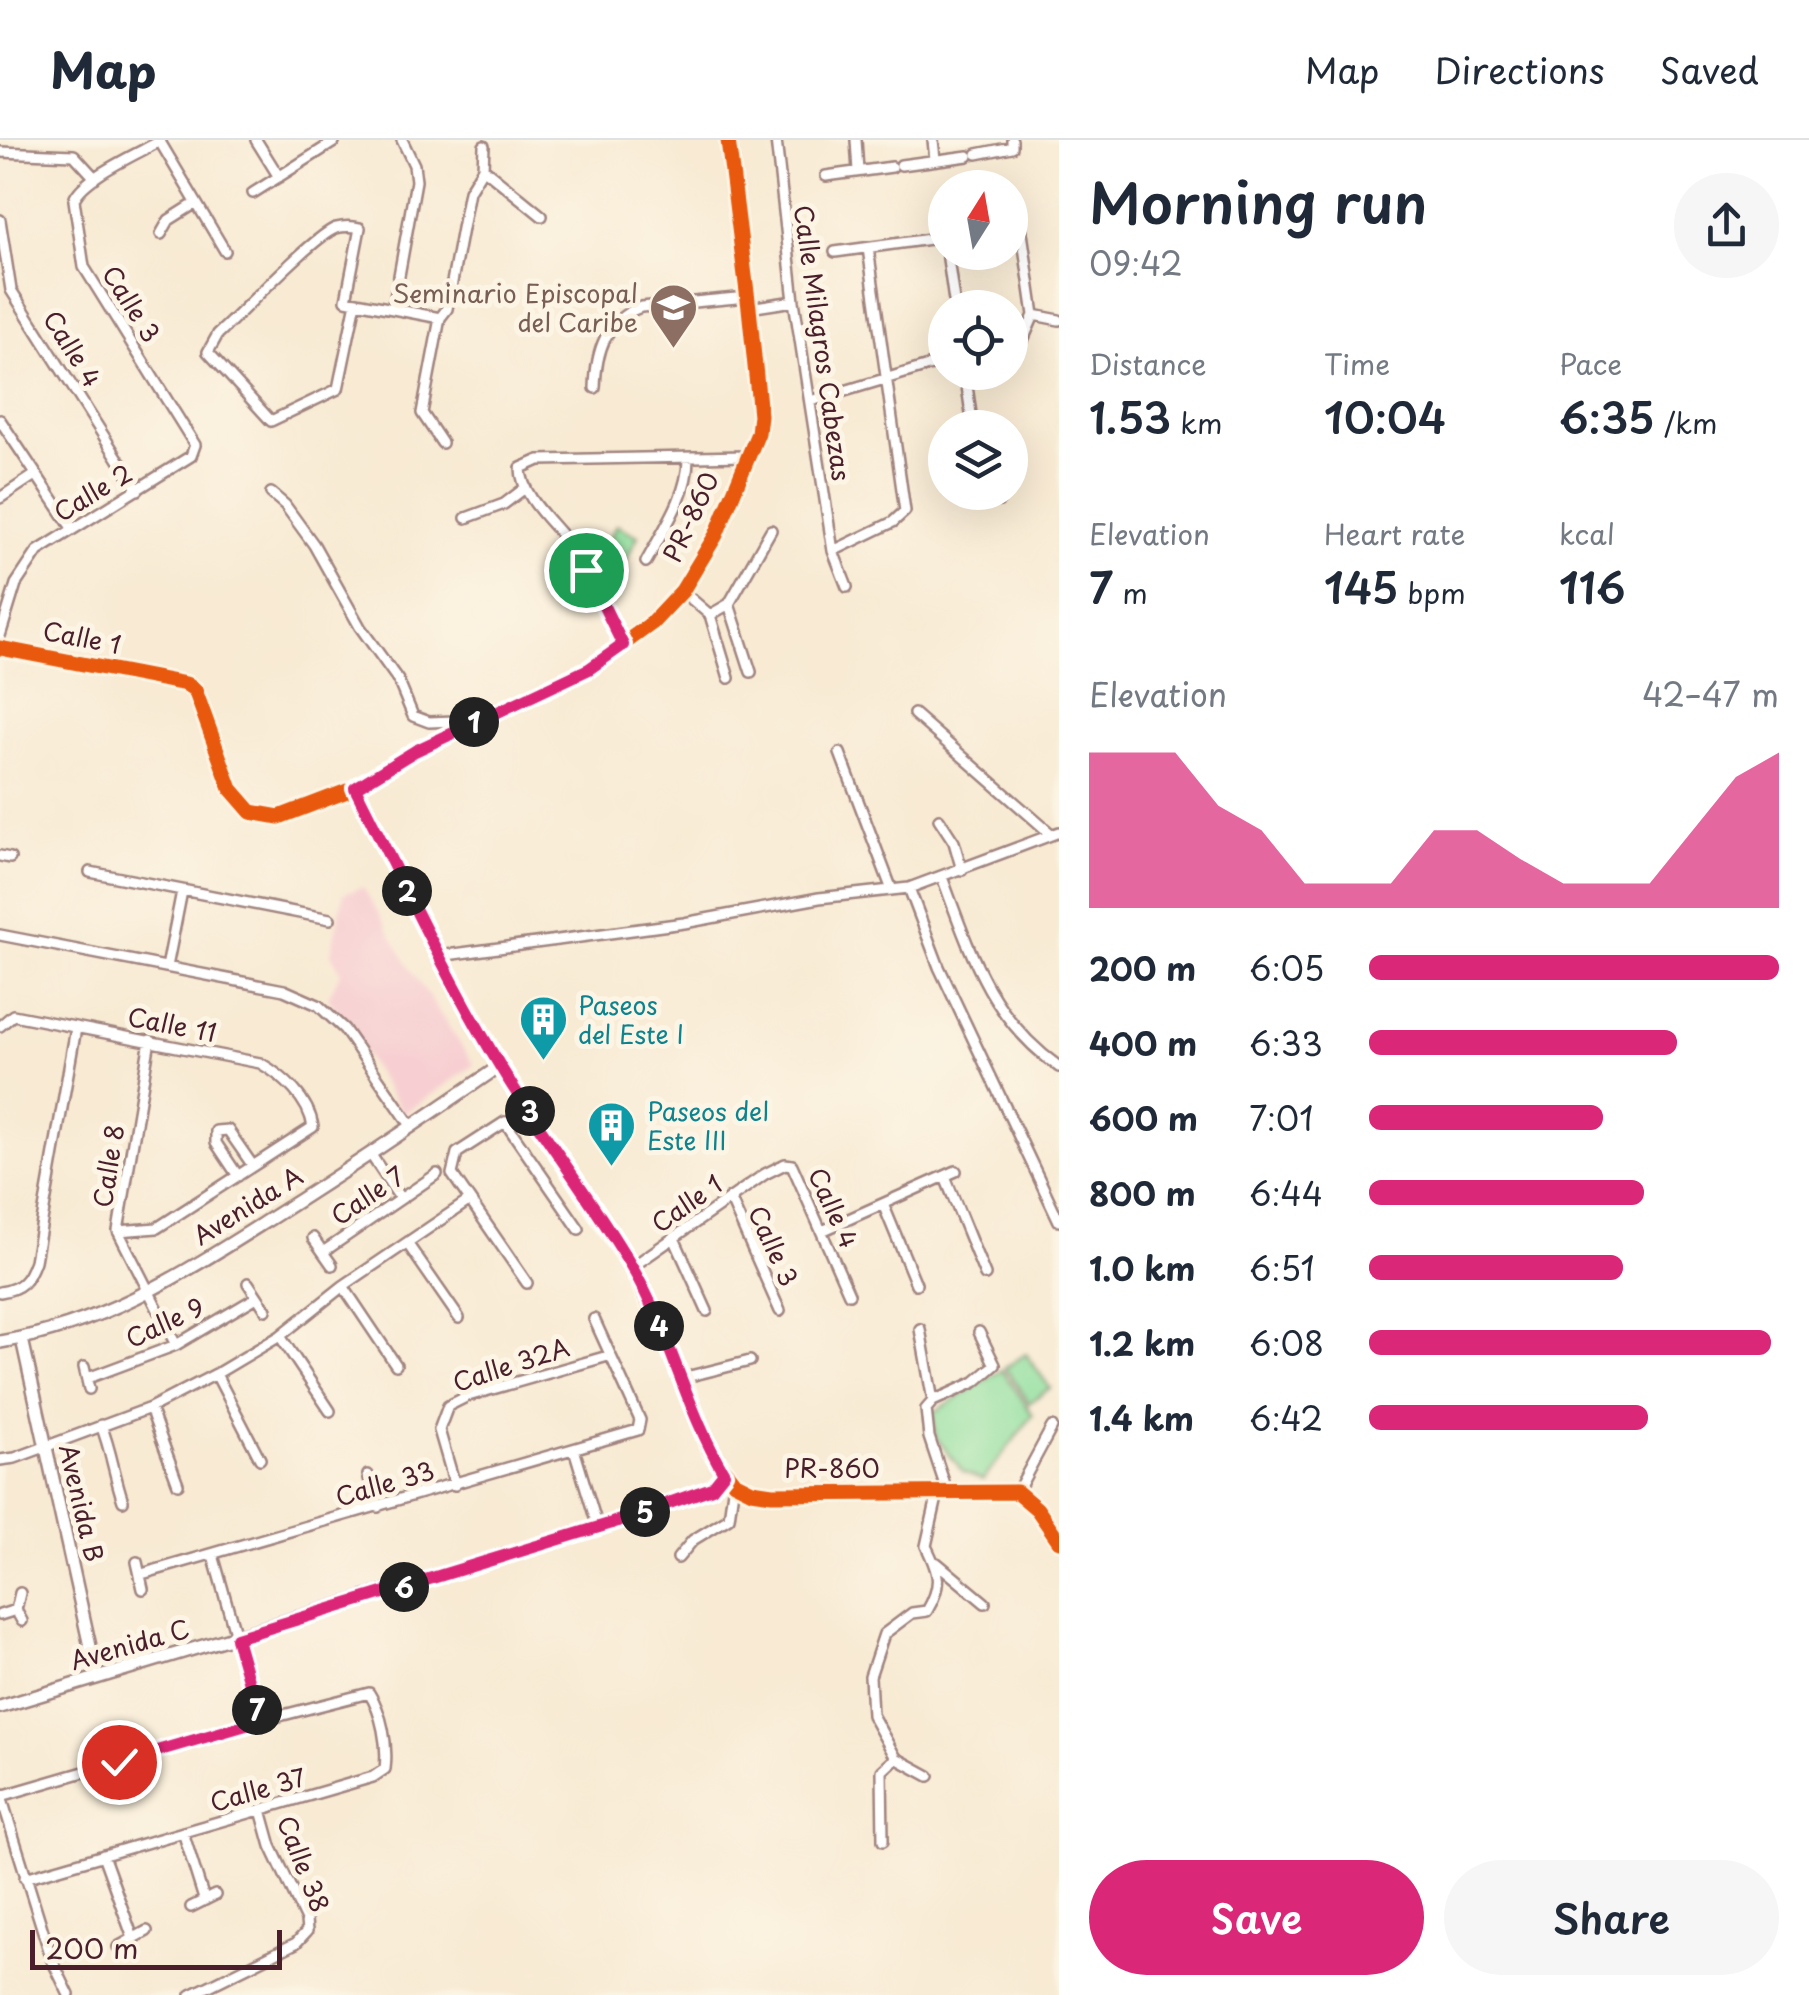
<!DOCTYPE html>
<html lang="en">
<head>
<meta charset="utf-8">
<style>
  body { margin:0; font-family:"Playpen Sans",sans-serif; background:#f6f6f7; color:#1f2937; height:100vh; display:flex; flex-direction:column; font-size:38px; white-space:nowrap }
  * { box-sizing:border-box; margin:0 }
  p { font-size:32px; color:#747a83 }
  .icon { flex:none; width:55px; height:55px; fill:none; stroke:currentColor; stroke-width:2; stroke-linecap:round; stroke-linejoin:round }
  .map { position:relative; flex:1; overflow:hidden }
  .details { display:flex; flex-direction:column; background:#fff; width:750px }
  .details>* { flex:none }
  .needle { width:65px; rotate:11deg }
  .tools { position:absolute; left:928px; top:30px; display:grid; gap:20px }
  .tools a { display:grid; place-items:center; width:100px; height:100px; border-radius:50%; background:#fff; box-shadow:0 10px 40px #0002; font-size:50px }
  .scale { position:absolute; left:30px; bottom:25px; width:252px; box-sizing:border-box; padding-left:10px; border:5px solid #4a1f2b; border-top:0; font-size:28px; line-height:35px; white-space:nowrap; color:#4a1f2b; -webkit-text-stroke:8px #fcf5e5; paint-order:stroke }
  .pin { position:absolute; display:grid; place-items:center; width:85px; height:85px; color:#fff; margin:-42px; border:5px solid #fff; border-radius:50%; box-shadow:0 2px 10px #0007 }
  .km { position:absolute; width:50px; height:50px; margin:-25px; border-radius:50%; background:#222; color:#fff; font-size:28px; line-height:50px; text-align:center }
  .round { display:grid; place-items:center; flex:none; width:105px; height:105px; border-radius:52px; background:#f6f6f7 }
  .overview { display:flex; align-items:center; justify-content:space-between; height:170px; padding:0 30px }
  h1 { font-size:55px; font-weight:600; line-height:75px }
  .figures { display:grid; grid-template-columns:repeat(3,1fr); gap:15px; height:170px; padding:10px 30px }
  .figures div { display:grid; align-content:center }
  .figures b { font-size:42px; font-weight:600 }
  .figures small { font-size:28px; font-weight:400 }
  .figures p { font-size:28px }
  .chart { height:280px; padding:20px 30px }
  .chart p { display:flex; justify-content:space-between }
  .chart svg { width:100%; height:180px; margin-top:10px; fill:#db2777; opacity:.7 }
  .action { display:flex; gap:20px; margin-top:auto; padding:20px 30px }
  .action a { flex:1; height:115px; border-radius:60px; background:#db2777; color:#fff; font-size:40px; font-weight:600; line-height:115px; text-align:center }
  .action a+a { background:#f6f6f7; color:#1f2937 }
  ul { padding:0 30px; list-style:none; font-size:32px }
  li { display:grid; grid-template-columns:160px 120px 1fr; align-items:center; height:75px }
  li i { height:25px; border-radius:12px; background:#db2777 }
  header { display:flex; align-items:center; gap:60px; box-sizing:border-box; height:140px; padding:0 50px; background:#fff; border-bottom:2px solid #e0e1e3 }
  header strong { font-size:48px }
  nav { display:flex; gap:55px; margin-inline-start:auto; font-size:35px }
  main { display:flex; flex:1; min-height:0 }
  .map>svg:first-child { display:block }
  .built { fill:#f7cfd2 }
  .green { fill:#8edf9e; stroke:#6c7f64; stroke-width:2.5 }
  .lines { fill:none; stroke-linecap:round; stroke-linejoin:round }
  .minor-casing { stroke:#a1847f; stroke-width:14 }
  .tertiary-casing { stroke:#a1847f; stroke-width:16 }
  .minor { stroke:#fff; stroke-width:9 }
  .tertiary { stroke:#fff; stroke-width:11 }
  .cycleway-casing { stroke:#fcf5e5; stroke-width:21 }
  .cycleway { stroke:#e8590c; stroke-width:15 }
  .route-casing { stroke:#fff; stroke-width:20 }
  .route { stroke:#db2777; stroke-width:12 }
  .labels { text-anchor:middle; stroke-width:10; stroke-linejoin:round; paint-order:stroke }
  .education-label { font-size:25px; fill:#785e54; stroke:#fcf5e5; text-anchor:end }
  .street-label { font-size:25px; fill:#4a1f2b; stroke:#fcf5e5 }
  .culture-label { font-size:25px; fill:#0d838f; stroke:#fcf5e5; text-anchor:start }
</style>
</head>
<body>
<header>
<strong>Map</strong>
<nav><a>Map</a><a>Directions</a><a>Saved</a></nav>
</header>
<main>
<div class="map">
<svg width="1059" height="1855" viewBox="0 0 1059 1855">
  <rect width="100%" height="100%" fill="#fcf5e5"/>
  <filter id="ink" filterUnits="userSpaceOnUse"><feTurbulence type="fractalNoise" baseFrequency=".01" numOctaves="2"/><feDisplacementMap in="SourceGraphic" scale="20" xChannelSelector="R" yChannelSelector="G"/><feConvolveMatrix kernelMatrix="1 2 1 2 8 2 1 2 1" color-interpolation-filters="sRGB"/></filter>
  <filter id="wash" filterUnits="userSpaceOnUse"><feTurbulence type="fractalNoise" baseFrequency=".0048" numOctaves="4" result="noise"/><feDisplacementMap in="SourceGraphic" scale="40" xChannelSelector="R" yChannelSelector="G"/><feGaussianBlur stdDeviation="2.25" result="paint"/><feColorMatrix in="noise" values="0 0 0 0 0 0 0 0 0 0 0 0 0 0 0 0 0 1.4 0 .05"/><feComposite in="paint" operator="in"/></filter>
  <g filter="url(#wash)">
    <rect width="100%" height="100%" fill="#f8ead3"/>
    <path class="built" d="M363,747L413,833L474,925L403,974L328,857L341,832L331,813L344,753Z"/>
    <path class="green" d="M616,385L638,396L620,432L598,421Z
      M1026,1214L1050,1248L1029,1263L1005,1228Z
      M1002,1230L1033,1275L983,1340L963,1332L936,1297L933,1273Z"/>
  </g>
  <g filter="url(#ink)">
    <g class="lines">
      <defs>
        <path id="minor" d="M159,0L225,111
          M256,0L279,37
          M776,0L794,161L833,411L847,447
          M856,0L858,31
          M933,0L935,19
          M0,12L74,15L95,38
          M977,14L1012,7V0
          M901,25L968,16
          M483,28L484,6
          M826,36L892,27
          M253,53L334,2L332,0
          M0,80L11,150L138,350
          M1010,87L1021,86L1034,175L1024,198L1010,203
          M161,94L169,80L196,63
          M835,112L945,97
          M947,112L955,168
          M356,162L338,249L271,281L208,212L218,194C240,174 315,95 336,88C344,86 352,86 360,88L346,160C378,166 409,172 440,178L447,169L469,51L483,28L542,76
          M749,168L794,161
          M393,169L416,41L414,25L402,0
          M1034,175L1059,180
          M440,178L422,273L442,303
          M965,232L973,288
          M595,248C596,212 605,180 641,167L747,157
          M811,261L945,221
          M0,280L72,388
          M984,352L987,359L999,361
          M271,353L285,365L314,405L360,487L398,540L413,576L429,582L480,580
          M0,358L35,335
          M466,378L504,364L525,348
          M833,411L893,382L905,371L868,108
          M646,422C663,390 688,356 688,319
          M682,451L710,475L729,538
          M729,464L751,532
          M710,475L729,464L771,390
          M0,496L16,444L38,411L191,316L195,305L84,127L74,60C81,38 139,13 160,1
          M623,505C610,474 595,441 576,413C560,388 521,360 521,328L539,320L746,316
          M0,508L186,544L195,550C209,588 228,685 281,677C305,673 332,657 355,648
          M914,574L1051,694
          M840,613L892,750
          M939,679L954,702L962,730
          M0,716L10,718
          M90,732L330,779
          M942,737C970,812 990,878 1059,927
          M909,748L939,827L1059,1081
          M0,795L284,850L318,865L344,889L412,987
          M439,816L684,783L819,758L909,748L1059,692
          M167,827L182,751
          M0,886L13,875L260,923C283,936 309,959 313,987L157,1088L118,1091
          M150,900L118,1091L176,1205
          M371,1015L400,1058
          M238,1036L216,1003V991L228,990L253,1026
          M945,1037L985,1135
          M730,1058L780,1171
          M883,1064L916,1144
          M822,1091L956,1031
          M313,1098L332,1125
          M674,1098L707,1171
          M407,1103L459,1178
          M323,1112L437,1034
          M632,1127L765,1034L785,1024L792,1025L849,1154
          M248,1143L266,1170
          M527,1143L452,1034L457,1013L505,982L579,1089
          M343,1146L396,1225
          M0,1152C21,1149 28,1141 35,1121L76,888
          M920,1189L933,1261
          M280,1196L330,1271
          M84,1227L89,1249
          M216,1234L260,1319
          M88,1238L176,1205L257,1157
          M682,1238L750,1221
          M150,1268L178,1344
          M101,1285C111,1310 114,1335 123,1361
          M574,1309L598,1388
          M0,1320L15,1318L150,1268L216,1234L280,1196L343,1146L470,1060
          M368,1335L378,1367
          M455,1345L439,1290L448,1266L468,1256L608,1216
          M1017,1352L1052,1287
          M213,1415L260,1581
          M678,1418L693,1400L729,1378L734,1342
          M137,1422L143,1449
          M937,1423L985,1463
          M142,1434L638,1290L640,1280L594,1179
          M20,1453L16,1470L22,1481
          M0,1475L16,1470
          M896,1618L872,1575L870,1536L884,1494L912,1473L927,1471C943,1444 939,1433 926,1406L938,1353L944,1342L929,1297L926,1269L933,1261L975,1242L995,1225L979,1192
          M896,1618L929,1636
          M0,1653L52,1820L69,1855
          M1,1656L260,1581L369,1553C382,1573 388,1605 385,1629L373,1637L25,1738
          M183,1692L204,1759
          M883,1701L882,1631L896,1618
          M103,1715L133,1798
          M191,1767L215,1755
          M118,1807L147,1791
          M191,1855L296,1803L307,1791L306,1780L271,1706L261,1670"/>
        <path id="tertiary" d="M728,0L760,275L758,293C732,345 719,405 682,452C618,532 509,564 421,608C398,619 377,635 355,648L439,816L500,926L632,1127L682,1238L710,1311L734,1342L752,1351L772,1354L1017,1352L1037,1369L1059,1401
          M22,1199L97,1538
          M0,1202C106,1185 187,1131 276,1075C352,1027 426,977 500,926
          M0,1567L609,1384L712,1348L724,1333"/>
      </defs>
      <use href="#minor" class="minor-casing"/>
      <use href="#tertiary" class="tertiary-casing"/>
      <use href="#minor" class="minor"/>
      <use href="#tertiary" class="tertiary"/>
      <defs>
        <path id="cycleway" d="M0,508L186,544L195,550L231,649L251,672L279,677L355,648L415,611L589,529L652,483L682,451L716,395L758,293L760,275L749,168L728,0
          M355,648L439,816L500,926L632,1127L682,1238L710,1311L734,1342L752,1351L772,1354L1017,1352L1037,1369L1059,1401"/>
      </defs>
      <use href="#cycleway" class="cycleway-casing"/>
      <use href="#cycleway" class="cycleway"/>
    </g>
  </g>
  <g class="lines" filter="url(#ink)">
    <defs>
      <path id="route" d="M119,1622L260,1581L236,1498L609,1384L712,1348L724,1333C685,1268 669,1189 630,1124C590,1056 541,994 500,926C446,836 402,741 355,648L415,611L589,529L623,505L586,430"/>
    </defs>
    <use href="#route" class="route-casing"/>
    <use href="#route" class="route"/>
  </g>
  <defs>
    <symbol id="school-pin" viewBox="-11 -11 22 30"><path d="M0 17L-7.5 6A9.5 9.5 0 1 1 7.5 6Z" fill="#8d6e63" stroke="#fcf5e5"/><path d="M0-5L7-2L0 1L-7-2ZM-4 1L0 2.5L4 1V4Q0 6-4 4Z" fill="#fff"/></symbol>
    <symbol id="building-pin" viewBox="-11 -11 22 30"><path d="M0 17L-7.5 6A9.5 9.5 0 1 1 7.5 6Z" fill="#0f9aa8" stroke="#fcf5e5"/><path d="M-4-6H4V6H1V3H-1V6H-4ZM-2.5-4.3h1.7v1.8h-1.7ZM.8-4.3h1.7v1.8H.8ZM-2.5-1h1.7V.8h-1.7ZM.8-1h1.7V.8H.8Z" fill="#fff"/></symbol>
  </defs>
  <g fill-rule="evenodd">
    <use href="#school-pin" x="646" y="140" width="55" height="75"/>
    <use href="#building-pin" x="516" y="852" width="55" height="75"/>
    <use href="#building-pin" x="584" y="958" width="55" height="75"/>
  </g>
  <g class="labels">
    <g class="education-label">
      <text x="638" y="163">Seminario Episcopal<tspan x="638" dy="29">del Caribe</tspan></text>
    </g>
    <g class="street-label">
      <text transform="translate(131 164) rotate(58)" y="9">Calle 3</text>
      <text transform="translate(822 203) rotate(82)" y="9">Calle Milagros Cabezas</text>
      <text transform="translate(72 209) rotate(58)" y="9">Calle 4</text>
      <text transform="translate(93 353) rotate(-31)" y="9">Calle 2</text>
      <text transform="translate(691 377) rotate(-65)" y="9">PR-860</text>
      <text transform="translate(82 498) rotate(11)" y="9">Calle 1</text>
      <text transform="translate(172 885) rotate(11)" y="9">Calle 11</text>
      <text transform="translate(109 1026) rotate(-81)" y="9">Calle 8</text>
      <text transform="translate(368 1056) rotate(-34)" y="9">Calle 7</text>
      <text transform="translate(687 1064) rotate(-35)" y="9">Calle 1</text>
      <text transform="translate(248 1066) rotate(-32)" y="9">Avenida A</text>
      <text transform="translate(833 1068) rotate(66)" y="9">Calle 4</text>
      <text transform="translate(773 1106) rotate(66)" y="9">Calle 3</text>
      <text transform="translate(165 1183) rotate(-25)" y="9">Calle 9</text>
      <text transform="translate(511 1225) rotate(-18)" y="9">Calle 32A</text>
      <text x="832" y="1338">PR-860</text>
      <text transform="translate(385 1344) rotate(-16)" y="9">Calle 33</text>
      <text transform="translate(81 1363) rotate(77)" y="9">Avenida B</text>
      <text transform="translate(130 1505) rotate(-16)" y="9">Avenida C</text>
      <text transform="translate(258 1650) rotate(-16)" y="9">Calle 37</text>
      <text transform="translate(303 1724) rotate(69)" y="9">Calle 38</text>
    </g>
    <g class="culture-label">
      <text x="578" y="875">Paseos<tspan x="578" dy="29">del Este I</tspan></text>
      <text x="647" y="981">Paseos del<tspan x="647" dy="29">Este III</tspan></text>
    </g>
  </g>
</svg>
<div class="tools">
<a><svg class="needle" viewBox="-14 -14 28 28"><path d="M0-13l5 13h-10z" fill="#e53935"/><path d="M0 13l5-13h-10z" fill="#747a83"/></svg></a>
<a><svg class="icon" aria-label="locate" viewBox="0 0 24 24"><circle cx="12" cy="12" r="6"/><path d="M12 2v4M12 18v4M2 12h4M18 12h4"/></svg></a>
<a><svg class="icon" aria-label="layers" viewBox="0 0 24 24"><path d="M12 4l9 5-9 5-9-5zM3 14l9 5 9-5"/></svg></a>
</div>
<div class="scale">200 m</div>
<div class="pin" style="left:586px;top:430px;background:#1e9e55"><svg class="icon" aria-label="arrive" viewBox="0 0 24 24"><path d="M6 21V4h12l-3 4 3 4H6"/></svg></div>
<div class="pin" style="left:119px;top:1622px;background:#d93025"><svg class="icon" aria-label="check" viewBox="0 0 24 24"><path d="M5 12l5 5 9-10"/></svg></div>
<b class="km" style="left:474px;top:582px">1</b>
<b class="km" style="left:407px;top:751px">2</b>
<b class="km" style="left:530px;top:971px">3</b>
<b class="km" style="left:659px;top:1186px">4</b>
<b class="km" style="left:645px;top:1372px">5</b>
<b class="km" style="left:404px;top:1447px">6</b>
<b class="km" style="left:257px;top:1570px">7</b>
</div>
<section class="details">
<div class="overview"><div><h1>Morning run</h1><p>09:42</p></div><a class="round"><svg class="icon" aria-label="share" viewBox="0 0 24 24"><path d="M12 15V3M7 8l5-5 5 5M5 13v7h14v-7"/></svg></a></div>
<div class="figures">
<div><p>Distance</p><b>1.53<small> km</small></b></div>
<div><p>Time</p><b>10:04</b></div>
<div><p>Pace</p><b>6:35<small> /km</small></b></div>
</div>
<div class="figures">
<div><p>Elevation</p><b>7<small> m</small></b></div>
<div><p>Heart rate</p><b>145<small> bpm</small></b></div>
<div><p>kcal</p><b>116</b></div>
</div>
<div class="chart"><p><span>Elevation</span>42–47 m</p>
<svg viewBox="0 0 160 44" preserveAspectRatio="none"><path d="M0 44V6L10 6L20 6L30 19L40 25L50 38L60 38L70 38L80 25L90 25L100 32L110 38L120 38L130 38L140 25L150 12L160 6V44z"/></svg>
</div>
<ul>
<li><b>200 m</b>6:05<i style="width:100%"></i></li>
<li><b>400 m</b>6:33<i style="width:75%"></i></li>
<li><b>600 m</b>7:01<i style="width:57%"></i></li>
<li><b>800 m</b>6:44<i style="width:67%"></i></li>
<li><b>1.0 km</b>6:51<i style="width:62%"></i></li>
<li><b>1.2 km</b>6:08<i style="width:98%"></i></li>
<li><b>1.4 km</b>6:42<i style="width:68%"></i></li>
</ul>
<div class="action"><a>Save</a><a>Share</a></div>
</section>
</main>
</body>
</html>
